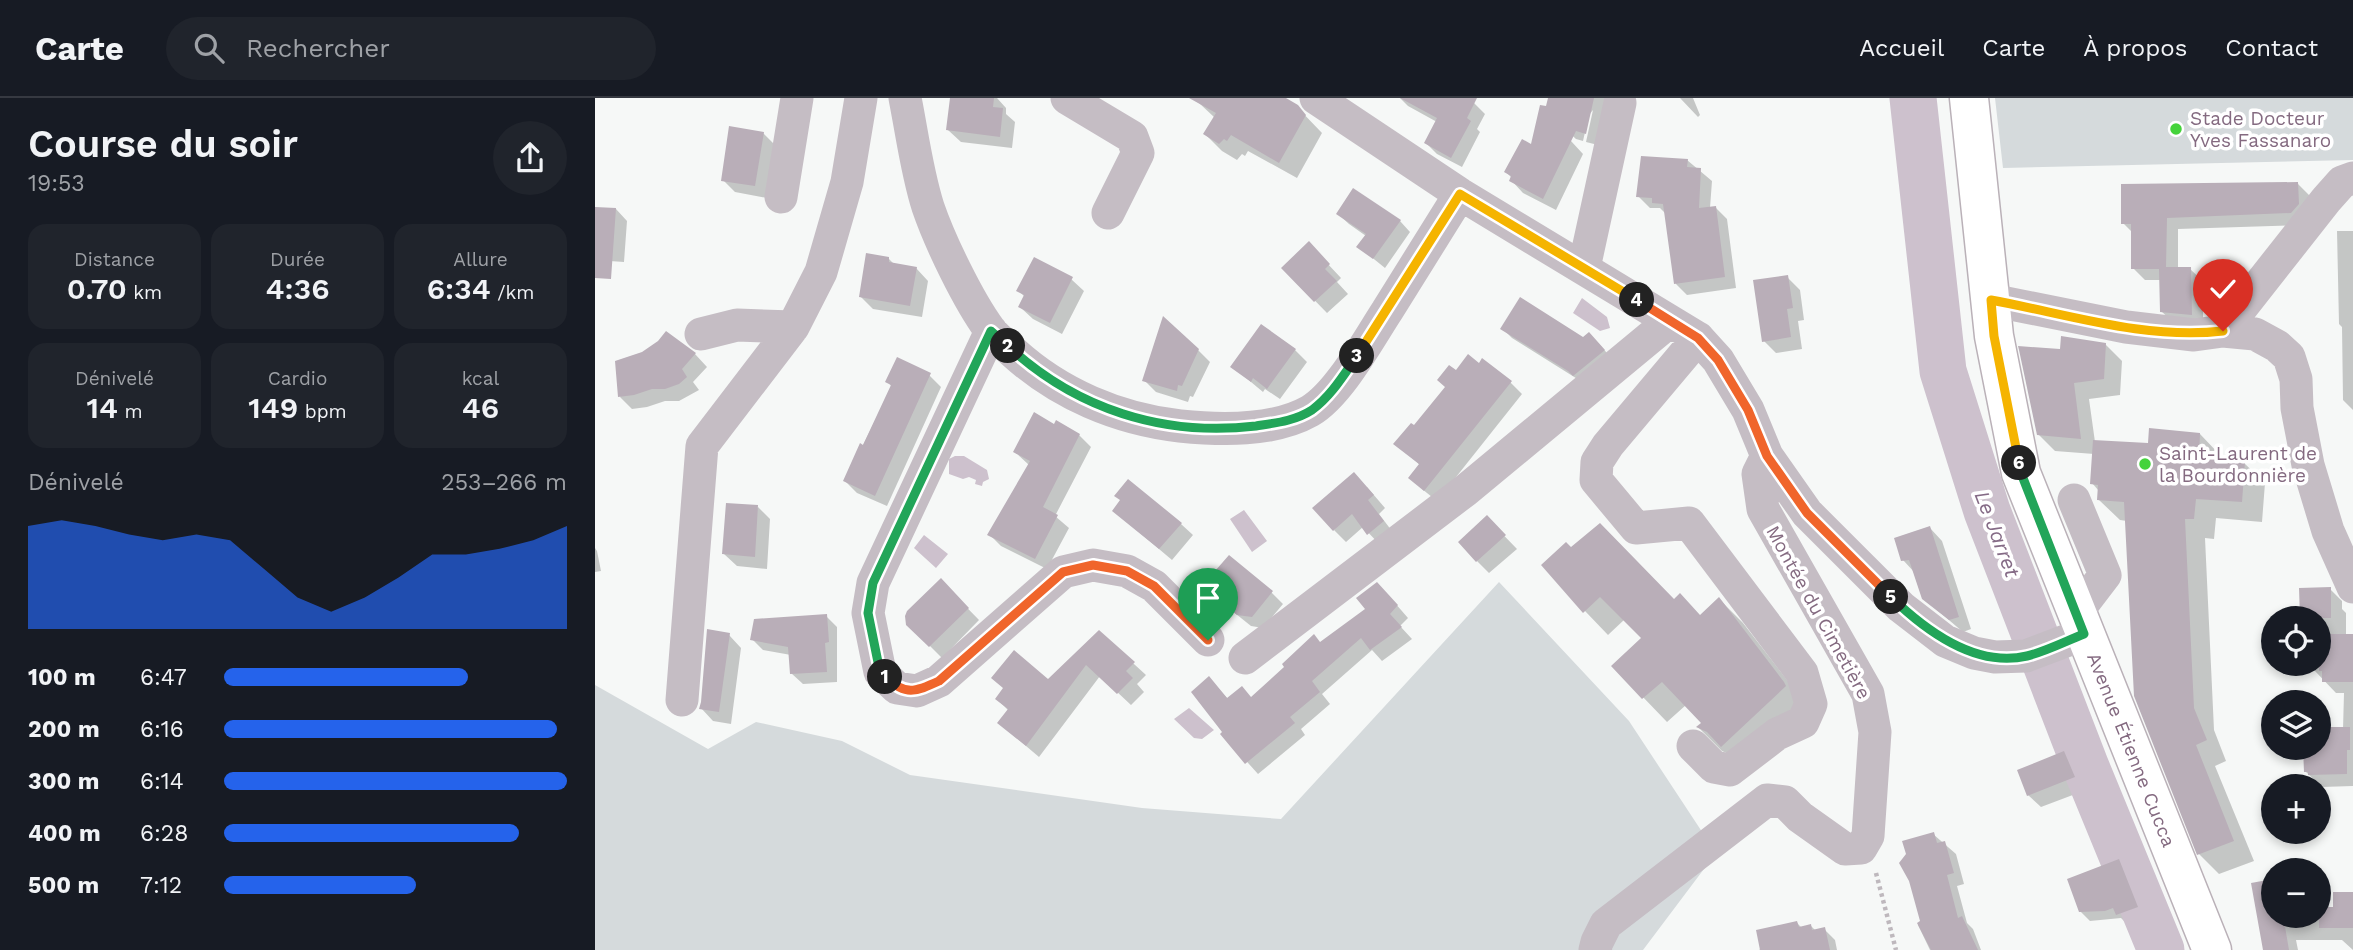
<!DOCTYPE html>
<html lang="fr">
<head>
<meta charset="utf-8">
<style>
  body { margin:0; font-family:"Work Sans",sans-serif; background:#20242c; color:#f1f3f6; height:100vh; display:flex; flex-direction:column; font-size:26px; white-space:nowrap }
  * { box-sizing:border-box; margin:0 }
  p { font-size:23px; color:#9ea1a6 }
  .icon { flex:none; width:38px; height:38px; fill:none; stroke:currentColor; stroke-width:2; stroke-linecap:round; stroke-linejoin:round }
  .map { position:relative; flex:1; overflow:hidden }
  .details { display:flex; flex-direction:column; background:#171b24; width:595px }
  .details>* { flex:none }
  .tools { position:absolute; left:1666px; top:508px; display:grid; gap:14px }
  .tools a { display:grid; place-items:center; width:70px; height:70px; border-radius:50%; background:#171b24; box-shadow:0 4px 10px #0003; font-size:35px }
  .pin { position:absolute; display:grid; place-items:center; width:60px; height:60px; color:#fff; margin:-72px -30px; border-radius:50% 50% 50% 0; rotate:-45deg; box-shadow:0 0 7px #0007 }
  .pin .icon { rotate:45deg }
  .km { position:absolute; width:35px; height:35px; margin:-18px; border-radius:50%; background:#222; color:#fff; font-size:19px; line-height:35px; text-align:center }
  .round { display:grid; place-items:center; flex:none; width:74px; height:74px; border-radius:37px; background:#20242c }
  .headline { display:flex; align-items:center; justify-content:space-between; height:119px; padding:0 28px }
  h1 { font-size:38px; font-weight:600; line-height:52px }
  .metrics { display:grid; grid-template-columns:repeat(3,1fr); gap:10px; height:119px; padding:7px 28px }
  .metrics div { display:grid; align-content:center; border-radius:18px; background:#20242c; text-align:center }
  .metrics b { font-size:30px; font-weight:600 }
  .metrics small { font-size:19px; font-weight:400 }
  .metrics p { font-size:19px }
  .chart { height:196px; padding:14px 28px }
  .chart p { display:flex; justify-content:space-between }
  .chart svg { width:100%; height:126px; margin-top:7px; fill:#2563eb; opacity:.7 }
  ul { padding:0 28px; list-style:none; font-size:23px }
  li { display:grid; grid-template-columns:112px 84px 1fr; align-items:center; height:52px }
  li i { height:18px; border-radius:9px; background:#2563eb }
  header { display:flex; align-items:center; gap:42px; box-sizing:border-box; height:98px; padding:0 35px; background:#171b24; border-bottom:2px solid #363941 }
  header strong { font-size:33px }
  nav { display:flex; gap:38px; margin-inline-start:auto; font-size:24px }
  .search { width:490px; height:63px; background:#20242c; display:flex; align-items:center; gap:18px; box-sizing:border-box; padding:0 24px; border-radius:38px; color:#9ea1a6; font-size:26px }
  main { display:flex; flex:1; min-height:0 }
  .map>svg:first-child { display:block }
  .green { fill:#d5dadc }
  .water { fill:#cdc1cd }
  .shadow { fill:#0003 }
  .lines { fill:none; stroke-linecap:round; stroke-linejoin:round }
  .river { stroke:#cdc1cd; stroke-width:47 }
  .building { fill:#b9aeb8 }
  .major-casing { stroke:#bab1b8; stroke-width:41 }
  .path { stroke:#beb8bd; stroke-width:4.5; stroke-dasharray:3.5 3.5; stroke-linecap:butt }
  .minor { stroke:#c5bdc4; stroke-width:33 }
  .major { stroke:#fff; stroke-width:38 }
  .split-1-casing { stroke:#fff; stroke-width:14 }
  .split-2-casing { stroke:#fff; stroke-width:14 }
  .split-3-casing { stroke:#fff; stroke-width:14 }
  .split-4-casing { stroke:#fff; stroke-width:14 }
  .split-5-casing { stroke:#fff; stroke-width:14 }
  .split-6-casing { stroke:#fff; stroke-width:14 }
  .split-7-casing { stroke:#fff; stroke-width:14 }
  .split-1 { stroke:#f0652b; stroke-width:9 }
  .split-2 { stroke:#22a559; stroke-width:9 }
  .split-3 { stroke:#22a559; stroke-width:9 }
  .split-4 { stroke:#f5b400; stroke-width:9 }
  .split-5 { stroke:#f0652b; stroke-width:9 }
  .split-6 { stroke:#22a559; stroke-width:9 }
  .split-7 { stroke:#f5b400; stroke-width:9 }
  .poi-dot { fill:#44d33b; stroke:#fff; stroke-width:2.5 }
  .labels { text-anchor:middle; stroke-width:7; stroke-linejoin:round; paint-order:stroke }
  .poi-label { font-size:19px; fill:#846a80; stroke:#fff; text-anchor:start }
  .street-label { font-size:19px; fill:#846a80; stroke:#fff }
  .water-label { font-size:21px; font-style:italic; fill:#856b86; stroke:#fff }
</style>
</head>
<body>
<header>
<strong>Carte</strong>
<div class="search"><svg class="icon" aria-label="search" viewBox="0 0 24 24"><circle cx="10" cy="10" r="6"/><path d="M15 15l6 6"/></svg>Rechercher</div>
<nav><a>Accueil</a><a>Carte</a><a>À propos</a><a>Contact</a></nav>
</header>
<main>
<section class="details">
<div class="headline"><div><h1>Course du soir</h1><p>19:53</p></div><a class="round"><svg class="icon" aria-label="share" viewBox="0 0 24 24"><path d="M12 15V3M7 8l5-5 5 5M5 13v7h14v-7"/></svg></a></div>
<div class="metrics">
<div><p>Distance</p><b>0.70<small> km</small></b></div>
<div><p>Durée</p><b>4:36</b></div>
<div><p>Allure</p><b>6:34<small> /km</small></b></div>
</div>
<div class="metrics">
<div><p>Dénivelé</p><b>14<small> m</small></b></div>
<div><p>Cardio</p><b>149<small> bpm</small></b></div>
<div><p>kcal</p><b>46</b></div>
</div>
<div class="chart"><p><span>Dénivelé</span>253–266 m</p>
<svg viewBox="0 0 160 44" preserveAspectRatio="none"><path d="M0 44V8L10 6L20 8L30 11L40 13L50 11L60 13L70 23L80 33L90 38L100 33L110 26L120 18L130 18L140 16L150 13L160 8V44z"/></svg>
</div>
<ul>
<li><b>100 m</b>6:47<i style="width:71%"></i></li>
<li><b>200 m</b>6:16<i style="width:97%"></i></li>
<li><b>300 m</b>6:14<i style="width:100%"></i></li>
<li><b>400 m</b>6:28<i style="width:86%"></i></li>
<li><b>500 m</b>7:12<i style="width:56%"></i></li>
</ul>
</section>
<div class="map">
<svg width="1758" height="852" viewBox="0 0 1758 852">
  <rect width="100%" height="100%" fill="#f6f8f7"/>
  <path class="green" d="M1400,0H1758V62L1408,70Z
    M904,484L1034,623L1121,755L1048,852H0V587L113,651L161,624L247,643L315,677L547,710L686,721Z"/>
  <path class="water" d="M987,200L1012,219L1015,230L1005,233L978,215Z
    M360,358H369L392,372L394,381L388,384L387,388L380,386L381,382L374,379L368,381L354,376V361Z
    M649,412L672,443L657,454L635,421Z
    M329,437L353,456L341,470L319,450Z
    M594,610L619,632L607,641L599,640L579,621Z"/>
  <path class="shadow" d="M357,0H402L411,10V16L420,24L417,50L366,44L353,32Z
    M605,0H679L702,9L727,35L702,80L653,53L650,58L647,56L642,62L627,53L610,36L620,20L603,4Z
    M805,0H870L879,5L890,16L882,31L885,34L867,69L842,56L831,45L842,24L813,8Z
    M986,0H1014L1003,47L991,44L998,12L994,17L988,43L981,41L968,29Z
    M1085,0H1098L1105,17L1103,19Z
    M168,35L181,48L172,100L140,94L128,82Z
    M976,43L988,56L961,112L928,95L916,82L917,80L911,74L937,48Z
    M1092,62L1117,83L1115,110H1121L1132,121L1141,190L1092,197L1081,186L1070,115L1065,110H1055L1043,98Z
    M1703,86L1715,98L1708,127L1583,131V171H1595L1608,183V228L1579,225L1566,213V182H1550L1538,170V135L1528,125Z
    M0,110L21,111L32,123L29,164L0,162Z
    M743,116L805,123L815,134L790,170L764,149L771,138L754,126Z
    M1742,133H1758V312L1748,302L1747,229L1744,226Z
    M717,149L746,180L742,184L753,196L732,215L688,170Z
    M294,161L300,167L321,170L333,183L327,219L278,211L265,198Z
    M1192,179L1205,192L1209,222L1203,223L1207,251L1181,255L1169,243Z
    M476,181L489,193L467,236L438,221L425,209L430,199L424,193Z
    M907,230L988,241L1004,246L1019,263L984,282L917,240Z
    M72,235L100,256L112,269L98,284L104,292L84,303H70L52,309L37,311L25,299L48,256L64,244Z
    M1510,246L1527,263L1525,297L1494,301L1500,344L1555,347L1605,336L1625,357V363L1649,365L1670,385L1667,424L1621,420L1619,441L1610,440L1619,632L1631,663L1620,668L1659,763L1624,776L1604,756L1532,423L1525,422L1504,402V393L1497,385L1499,356L1460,353L1443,336L1467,253Z
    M603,252L615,264L598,299L595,298L593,304L561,294L549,282Z
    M700,252L712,264L685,301L670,291L668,294L638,269Z
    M334,277L346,289L292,408L262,395L250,383L297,289L292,283Z
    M915,284L927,296L842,403L827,391L825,367L801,346L819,330L851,289Z
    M460,328L484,337L496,349L460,418L474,430L452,471L406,448L395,437L434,367L420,354Z
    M772,389L790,410L784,416L800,437L786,448L768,429L751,444L739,432Z
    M527,403L586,426L598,437L577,462L519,413Z
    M163,409L175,421L172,471L142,468L129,456Z
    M892,420L922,451L894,475L882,463Z
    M1335,430L1347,443L1376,531L1368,534L1328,500L1320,475L1308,462Z
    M0,450L2,453L6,473L0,474Z
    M976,451L1106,518L1124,501L1148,525L1213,609L1138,658L1127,653L1103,629L1108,625L1091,607L1072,624L1018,568L1048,540L1030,521L1013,537L990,513Z
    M346,483L384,522L347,560L313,526Z
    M1735,491L1747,503V511L1751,515V538H1758V688L1727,689L1711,674L1724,649V631H1748L1749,595H1741L1719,572V565H1724V520Z
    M676,494L688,506L668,530L656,528L621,500Z
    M793,497L813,520L805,528L817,541L787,563L777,552L727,596L735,606L706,631L710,637L663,676L627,636L629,634L614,580L633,601L657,600L726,545Z
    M231,518L242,529V584L208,586L196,575V557L168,552L157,541Z
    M504,534L551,577L542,586L549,594L536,607L505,578L444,659L404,625L414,613L402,601L453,583Z
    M134,537L146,550L136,626L118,623L106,610Z
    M1468,655L1481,668L1491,692L1446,709L1433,697Z
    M1338,736L1361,756L1369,786L1362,788L1372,825L1378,831L1386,852H1335L1323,827L1328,824Z
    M1524,763L1533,772L1551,819L1532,826L1526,820L1495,823L1485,813Z
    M1678,783V817H1724V811H1740V796H1758V852L1747,842H1701L1703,852H1669L1658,786Z
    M1202,825L1207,830L1216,828L1221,833L1229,831L1240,842L1242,852H1164Z"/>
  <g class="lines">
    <path class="river" d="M1318,0L1348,273L1392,413L1490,667L1566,852"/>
  </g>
  <path class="building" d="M355,0H399L398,9L408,10L405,39L351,32Z
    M594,0H691L703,7L711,17L684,65L636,37L632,43L629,41L624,46L608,36L621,15Z
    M805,0H882L872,20L876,23L856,60L829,45L842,20Z
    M953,0H999L991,36L981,33L948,101L914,83L916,78L909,74L927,41L936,46L945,7L951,8Z
    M134,28L169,34L160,88L126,83Z
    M1046,58L1093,61L1092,69L1106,70L1104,110L1121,108L1130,179L1079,186L1068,106L1057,105V100L1041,99Z
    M1703,84L1704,106L1696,115L1572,120L1571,169H1596L1597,217L1565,214L1564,171H1536V126H1526V86Z
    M758,90L806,122L778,161L761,149L771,136L741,116Z
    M0,109L21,110L16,181L0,180Z
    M714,143L735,166L730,171L742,183L719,204L686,170Z
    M271,155L294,159V164L322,169L315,208L264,199Z
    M439,159L478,179L455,225L423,209L429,197L421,193Z
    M1193,177L1198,210L1192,211L1196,239L1167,244L1158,182Z
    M925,199L988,239L994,234L1010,252L978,278L973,273L905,231Z
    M568,218L604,251L587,288L583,287L582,293L547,283Z
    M666,226L701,251L672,291L658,280L656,284L635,269Z
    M71,233L101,255L87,271L92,279L84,286L70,291H57L39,297L23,299L20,263L47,254L63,243Z
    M1466,238L1511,245L1509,281L1479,285L1486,341L1442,337L1424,252L1423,248L1465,251Z
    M873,256L884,265L887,260L917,283L829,393L813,380L824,366L798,346L816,325L819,327L850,289L842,282L854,267L861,272Z
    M302,259L336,275L280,398L248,383L265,345L268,347L296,287L290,284Z
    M439,314L459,326L461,322L485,336L448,409L463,417L440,461L392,437L435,363L418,354Z
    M1554,330L1605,335L1604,360L1650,363L1647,404L1601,401L1599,421H1590L1599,610L1612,642L1601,647L1639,743L1602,757L1539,598L1529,404L1502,402L1503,387L1495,386L1498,342L1553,345Z
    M759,374L779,397L773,402L789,423L772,437L757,416L738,433L717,410Z
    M533,381L587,425L564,451L517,413L525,402L519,398Z
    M131,405L163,407L160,459L127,456Z
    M892,417L911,437L881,464L863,444Z
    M1005,425L1079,501L1085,495L1105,517L1124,499L1189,584L1191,588L1126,649L1112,634L1101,629L1106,625L1067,584L1047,601L1016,568L1046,540L1005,499L988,515L946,467L971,444L976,449Z
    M1335,428L1364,519L1354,522L1327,501L1314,462L1306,463L1299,440Z
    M634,457L678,493L657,519L642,517L607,488Z
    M346,480L374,510L334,549L311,527L310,518L312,513Z
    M782,484L803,507L795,516L807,529L775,552L766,540L717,583L725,594L695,619L700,625L650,666L625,636L627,634L596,594L614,578L632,600L647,588L656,599L689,569L687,566L719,536L725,544L770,511L761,500Z
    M1736,489V520H1705L1704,490Z
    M232,516L234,544L230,545L232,574L195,576L193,549L155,542L159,521Z
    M112,531L135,535L124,614L104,611L106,604Z
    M504,532L540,564L531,573L538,580L522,596L491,567L431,648L402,625L413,611L400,601L408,590L396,580L419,552L453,581Z
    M1724,536H1758V584H1727V573H1724Z
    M1724,629H1755V652H1752V676L1713,677V674H1709L1708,649H1724Z
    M1469,653L1480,679L1432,698L1422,672Z
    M1339,734L1342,745L1350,743L1359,775L1352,777L1363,820L1367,818L1383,852H1336L1322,825L1325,823L1314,783L1304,765L1311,756L1307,743Z
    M1524,761L1543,809L1521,817L1518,810L1510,813L1484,814L1472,781Z
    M1678,781V817H1688L1694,852H1668L1656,785Z
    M1738,794H1758V830H1724V809H1738Z
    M1202,823L1204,829L1216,826L1217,832L1230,829L1235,852H1165L1161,832Z"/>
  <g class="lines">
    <defs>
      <g id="major">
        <path id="s1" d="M1374,0L1399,238L1426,375L1617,852"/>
      </g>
    </defs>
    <use href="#major" class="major-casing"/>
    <path class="path" d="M1281,775L1301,852"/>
    <path class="minor" d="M310,0C317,35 322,75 333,109C345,144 373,202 395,232C401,240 411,247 418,254C464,296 523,321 585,328C625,332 678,334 715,313C744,296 773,242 792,213C816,174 841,135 865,96
      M472,0L537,39L543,55L513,115
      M721,0L865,96L1103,240L1123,262L1153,312L1172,358L1212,415L1306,509L1350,543L1379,555L1400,559L1431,558L1489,536
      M186,99L202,0
      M989,170L1025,5
      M1396,202L1531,229L1599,237L1628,233L1660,236L1682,248L1694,259L1701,281L1702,310L1713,367L1733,433L1758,489
      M396,233L278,485L273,515L285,574L302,590L322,593L344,583L468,474L498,467L532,473L559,488L613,542
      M1628,233L1731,102L1747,84L1758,80
      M106,236L142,227L198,229L226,174L252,84L266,0
      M1479,402L1510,477L1481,515
      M650,560L871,392L1075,223
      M87,602L107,348L198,229
      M1098,648L1119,669L1135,672L1182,636L1208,624L1216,606L1207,575L1094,425L1041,430L1001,382L1002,364L1013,347L1103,240
      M1000,852L1002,844L1011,826L1172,702L1190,704L1205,719L1250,751L1266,750L1273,738L1280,634L1273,596L1168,411L1163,376L1172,358"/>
    <use href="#major" class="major"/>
  </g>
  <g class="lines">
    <defs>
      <path id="split-1" d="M290,579C311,598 320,594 344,583L468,474L498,467L532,473L559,488L613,542"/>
      <path id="split-2" d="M290,579L285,574L273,515L278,485L396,233L413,248"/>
      <path id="split-3" d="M413,248C481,311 568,339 661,328C680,325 700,323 717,312C736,298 748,278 762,258"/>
      <path id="split-4" d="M762,258L865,96L1042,202"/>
      <path id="split-5" d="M1042,202L1103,240L1123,262L1153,312L1172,358L1212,415L1296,499"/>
      <path id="split-6" d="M1296,499C1331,533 1381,570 1432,558C1452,553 1471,543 1489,536L1426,375L1424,365"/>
      <path id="split-7" d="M1424,365L1399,238L1396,202C1472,216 1550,242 1628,233"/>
    </defs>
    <use href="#split-1" class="split-1-casing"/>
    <use href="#split-2" class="split-2-casing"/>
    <use href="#split-3" class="split-3-casing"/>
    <use href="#split-4" class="split-4-casing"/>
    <use href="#split-5" class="split-5-casing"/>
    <use href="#split-6" class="split-6-casing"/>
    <use href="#split-7" class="split-7-casing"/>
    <use href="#split-1" class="split-1"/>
    <use href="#split-2" class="split-2"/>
    <use href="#split-3" class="split-3"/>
    <use href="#split-4" class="split-4"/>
    <use href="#split-5" class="split-5"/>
    <use href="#split-6" class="split-6"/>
    <use href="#split-7" class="split-7"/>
  </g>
  <g class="poi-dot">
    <circle cx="1581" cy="31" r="7"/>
    <circle cx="1550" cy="366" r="7"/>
  </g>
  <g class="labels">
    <g class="poi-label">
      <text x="1595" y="27">Stade Docteur<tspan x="1595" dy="22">Yves Fassanaro</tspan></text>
      <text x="1564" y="362">Saint-Laurent de<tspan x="1564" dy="22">la Bourdonnière</tspan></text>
    </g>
    <g class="street-label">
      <text transform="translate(1224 514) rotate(61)" y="7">Montée du Cimetière</text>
      <text dy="7" stroke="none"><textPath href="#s1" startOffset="677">Avenue Étienne Cucca</textPath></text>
    </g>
    <g class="water-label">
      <text transform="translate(1402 436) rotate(69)" y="7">Le Jarret</text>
    </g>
  </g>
</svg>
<div class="tools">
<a><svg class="icon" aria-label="locate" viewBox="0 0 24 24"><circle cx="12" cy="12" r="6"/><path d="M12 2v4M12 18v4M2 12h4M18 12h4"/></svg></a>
<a><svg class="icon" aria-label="layers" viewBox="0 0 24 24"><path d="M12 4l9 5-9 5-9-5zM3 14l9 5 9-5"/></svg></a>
<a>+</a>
<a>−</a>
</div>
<div class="pin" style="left:613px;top:542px;background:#1e9e55"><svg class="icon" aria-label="arrive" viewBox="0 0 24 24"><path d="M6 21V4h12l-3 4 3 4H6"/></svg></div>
<div class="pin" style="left:1628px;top:233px;background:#d93025"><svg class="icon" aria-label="check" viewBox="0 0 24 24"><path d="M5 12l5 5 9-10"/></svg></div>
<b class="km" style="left:290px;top:579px">1</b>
<b class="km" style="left:413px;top:248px">2</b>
<b class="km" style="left:762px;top:258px">3</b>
<b class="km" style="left:1042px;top:202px">4</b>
<b class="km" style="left:1296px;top:499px">5</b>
<b class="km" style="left:1424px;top:365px">6</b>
</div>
</main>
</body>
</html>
